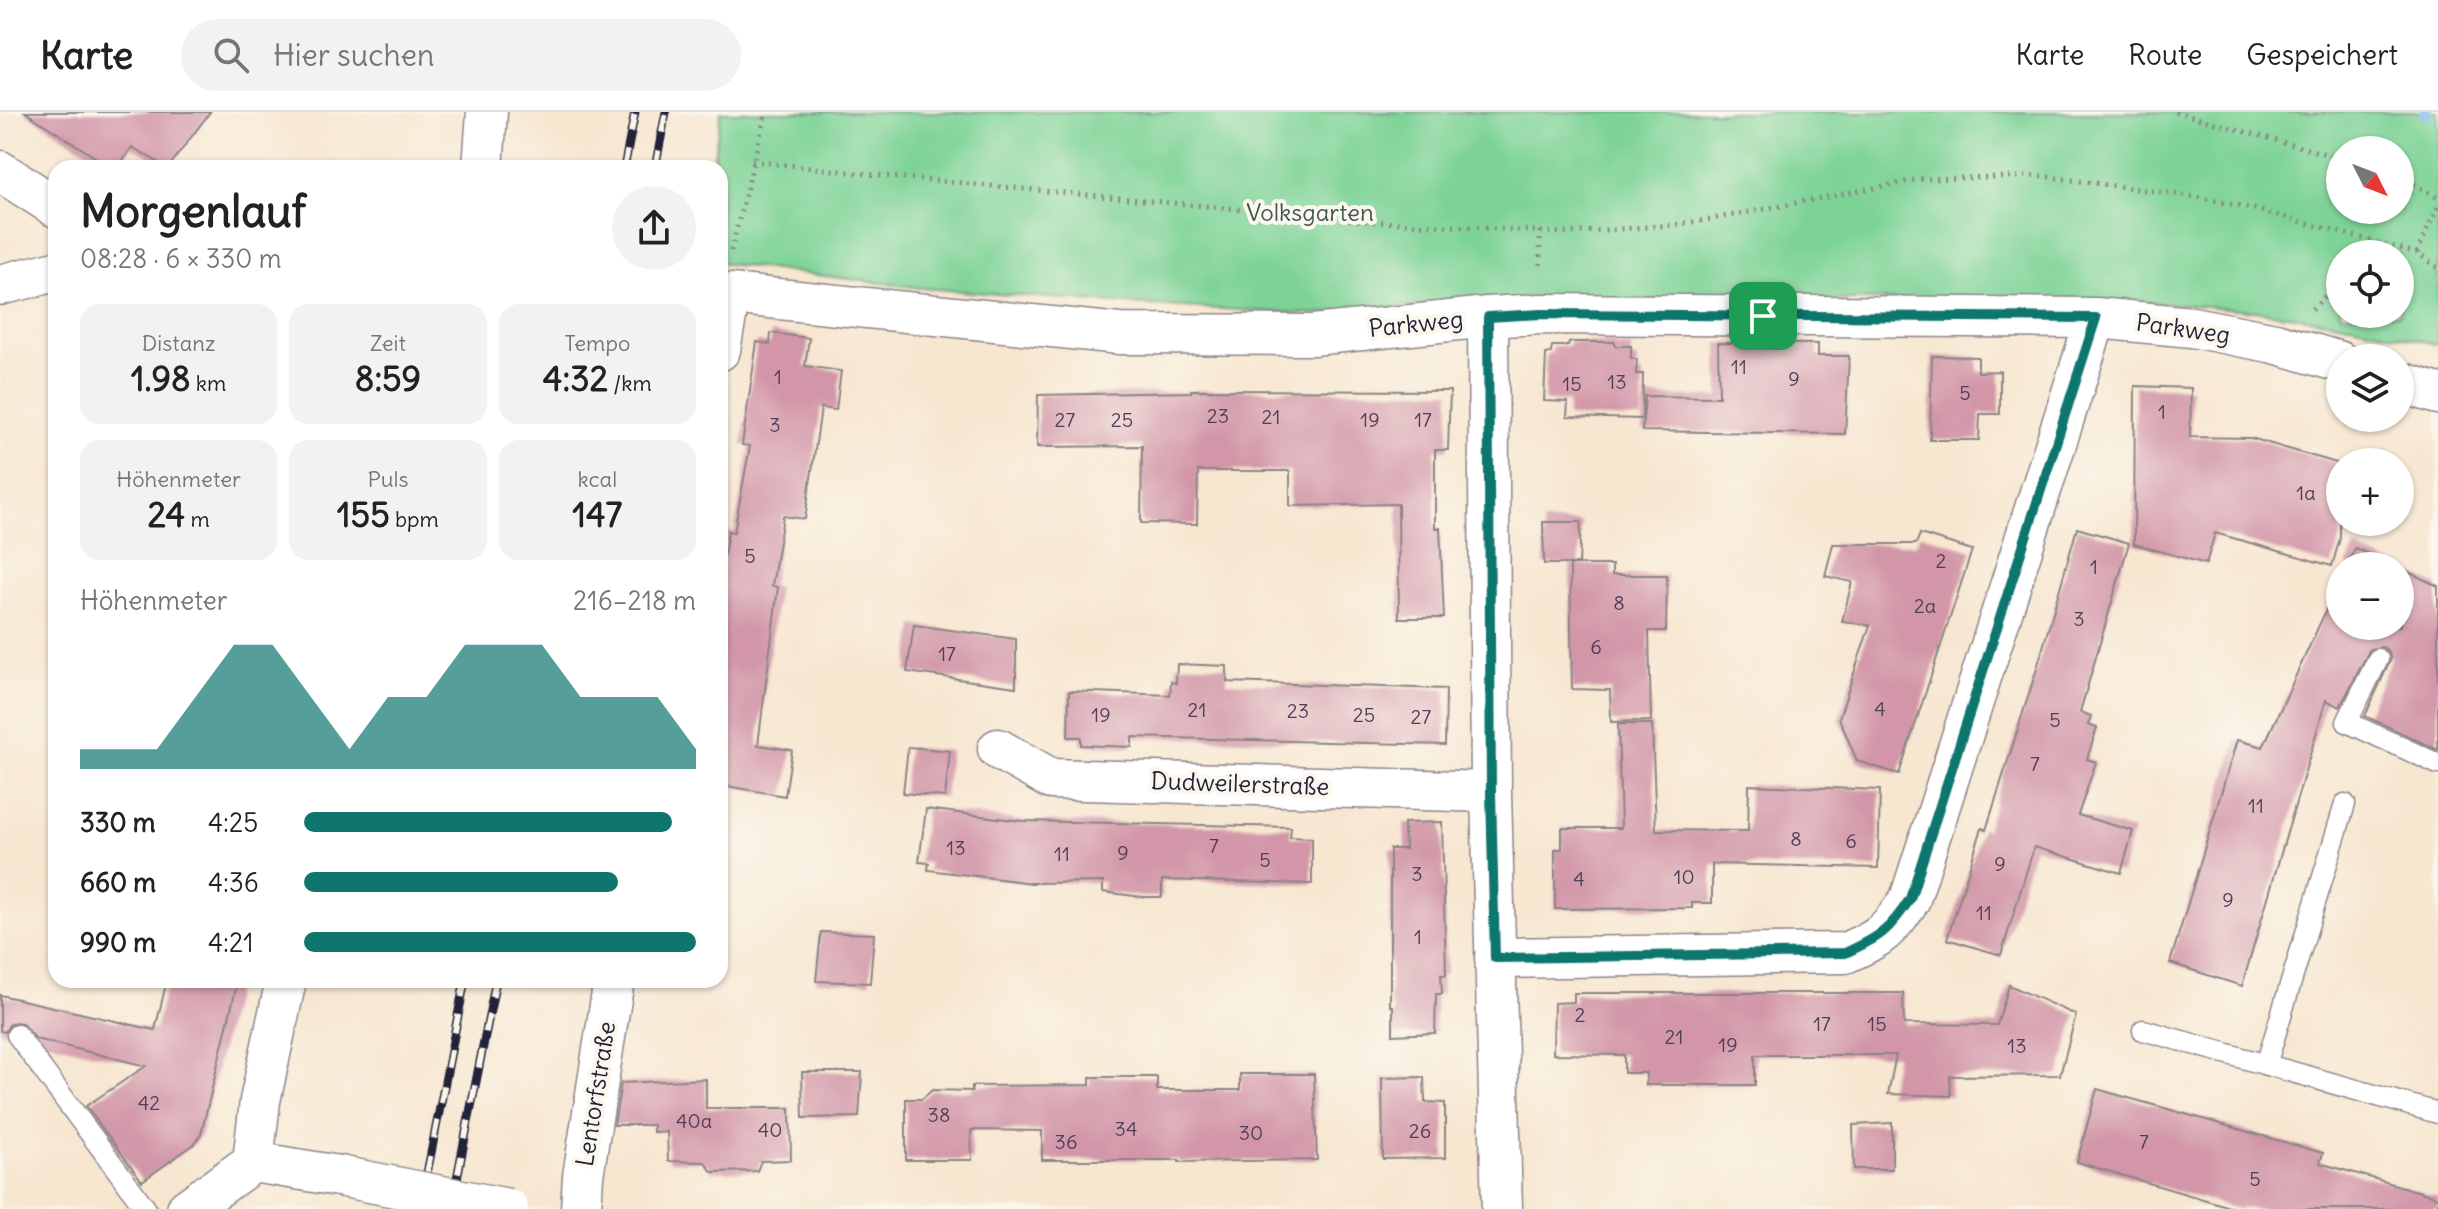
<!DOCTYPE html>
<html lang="de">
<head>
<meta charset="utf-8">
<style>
  body { margin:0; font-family:Delius,sans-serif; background:#f2f2f2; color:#222; height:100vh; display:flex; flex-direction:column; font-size:30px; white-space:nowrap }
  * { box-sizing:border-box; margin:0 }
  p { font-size:26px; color:#767676 }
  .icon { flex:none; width:44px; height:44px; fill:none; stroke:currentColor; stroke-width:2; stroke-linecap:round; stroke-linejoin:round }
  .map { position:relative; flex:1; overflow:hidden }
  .drawer { position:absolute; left:48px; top:48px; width:680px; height:828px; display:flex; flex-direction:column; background:#fff; border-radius:24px; box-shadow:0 2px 6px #0004 }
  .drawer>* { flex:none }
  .needle { width:52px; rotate:132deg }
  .fabs { position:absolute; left:2326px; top:24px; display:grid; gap:16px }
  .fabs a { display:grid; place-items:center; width:88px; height:88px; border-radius:50%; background:#fff; box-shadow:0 2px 6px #0004; font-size:40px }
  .pin { position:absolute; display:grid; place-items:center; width:68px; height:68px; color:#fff; margin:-34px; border-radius:16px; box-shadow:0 4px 12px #0006 }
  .round { display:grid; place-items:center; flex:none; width:84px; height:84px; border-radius:42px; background:#f2f2f2 }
  .summary { display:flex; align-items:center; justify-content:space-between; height:136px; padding:0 32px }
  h1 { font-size:44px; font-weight:700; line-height:60px }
  .stats { display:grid; grid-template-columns:repeat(3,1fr); gap:12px; height:136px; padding:8px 32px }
  .stats div { display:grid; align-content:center; border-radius:20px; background:#f2f2f2; text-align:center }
  .stats b { font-size:34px; font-weight:700 }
  .stats small { font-size:22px; font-weight:400 }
  .stats p { font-size:22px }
  .chart { height:224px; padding:16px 32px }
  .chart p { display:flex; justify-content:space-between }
  .chart svg { width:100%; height:144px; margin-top:8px; fill:#0f766e; opacity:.7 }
  ul { padding:0 32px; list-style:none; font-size:26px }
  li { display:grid; grid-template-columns:128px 96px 1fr; align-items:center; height:60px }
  li i { height:20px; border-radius:10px; background:#0f766e }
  header { display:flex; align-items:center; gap:48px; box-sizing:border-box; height:112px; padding:0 40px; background:#fff; border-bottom:2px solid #e0e0e0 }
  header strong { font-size:38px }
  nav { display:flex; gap:44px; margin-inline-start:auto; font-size:28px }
  .search { width:560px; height:72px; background:#f2f2f2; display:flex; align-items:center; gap:20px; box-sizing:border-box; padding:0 28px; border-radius:44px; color:#767676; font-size:30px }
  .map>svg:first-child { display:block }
  .green { fill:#7dd396; stroke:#507a68; stroke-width:2; fill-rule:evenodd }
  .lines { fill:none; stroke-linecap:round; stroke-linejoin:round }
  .stream { stroke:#77b2e8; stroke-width:14 }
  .building { fill:#d296a8 }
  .lane-casing { stroke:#8c8486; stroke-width:23 }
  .street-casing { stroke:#8c8486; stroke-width:43 }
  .path { stroke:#8c8486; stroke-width:5; stroke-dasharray:2 6; stroke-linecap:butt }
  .lane { stroke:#fff; stroke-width:20 }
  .street { stroke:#fff; stroke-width:40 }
  .rail-casing { stroke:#22223b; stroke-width:9 }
  .rail { stroke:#fbf7ec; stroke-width:6; stroke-dasharray:18; stroke-linecap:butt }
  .street-bridge-casing { stroke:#8c8486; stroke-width:43; stroke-linecap:butt }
  .street-bridge { stroke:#fff; stroke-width:40 }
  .route-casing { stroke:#fff; stroke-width:16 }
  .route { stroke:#0f766e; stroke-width:10 }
  .labels { text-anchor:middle; stroke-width:8; stroke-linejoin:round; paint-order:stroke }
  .number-label { font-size:20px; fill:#4e3f56 }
  .park-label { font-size:24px; fill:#3d5756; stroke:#fbf7ec }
  .street-label { font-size:24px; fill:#22223b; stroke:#fbf7ec }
</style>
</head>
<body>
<header>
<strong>Karte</strong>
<div class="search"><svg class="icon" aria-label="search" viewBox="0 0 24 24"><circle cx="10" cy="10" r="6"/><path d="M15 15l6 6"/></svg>Hier suchen</div>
<nav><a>Karte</a><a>Route</a><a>Gespeichert</a></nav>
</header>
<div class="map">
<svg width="2438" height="1097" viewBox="0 0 2438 1097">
  <rect width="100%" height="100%" fill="#fbf7ec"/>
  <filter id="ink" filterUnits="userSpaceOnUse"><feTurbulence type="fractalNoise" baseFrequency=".0125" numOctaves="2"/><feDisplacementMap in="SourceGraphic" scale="16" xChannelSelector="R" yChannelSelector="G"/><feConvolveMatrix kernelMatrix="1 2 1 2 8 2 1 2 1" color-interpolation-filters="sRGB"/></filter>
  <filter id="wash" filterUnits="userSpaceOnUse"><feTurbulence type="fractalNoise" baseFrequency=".006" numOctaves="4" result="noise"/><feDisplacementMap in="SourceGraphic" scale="32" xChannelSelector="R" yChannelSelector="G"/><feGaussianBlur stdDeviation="1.8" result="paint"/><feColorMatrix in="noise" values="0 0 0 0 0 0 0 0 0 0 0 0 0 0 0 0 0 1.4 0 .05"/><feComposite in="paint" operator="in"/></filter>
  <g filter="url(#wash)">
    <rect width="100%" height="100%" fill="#f7e6d0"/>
    <path class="green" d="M721,0H2438V233C2326,203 2210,191 2094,188H1493L1312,202L1127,192L922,176L720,151V56H712ZM2340,38H2400V98H2340ZM2340,142H2400V202H2340Z"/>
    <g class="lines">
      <path class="stream" d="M2426,0V1"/>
    </g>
    <g id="blocks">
      <path class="building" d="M25,0H210L168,56L132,35L118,56H112Z
        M771,221L809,226L805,254L841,259L836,298L821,296L805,407L783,404L772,474L778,475L758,633L792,638L785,684L720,673V470L728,419L734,420L750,334L742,333L757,230L770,232Z
        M1569,230H1615V234H1631V246L1637,247L1636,262H1643L1642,307L1567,305L1568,290L1544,289L1546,242L1551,241L1552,234H1568Z
        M1718,231L1818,232V244H1849L1845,322L1642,319L1645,284L1719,285Z
        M1932,244L1978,245V260L2000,259V302H1980L1979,328H1930Z
        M2135,274L2191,276L2190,325L2251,326L2340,352V426L2332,454L2215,421L2206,452L2134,432Z
        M1191,278L1450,279L1448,338H1435V416H1440L1444,506H1399L1398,392L1290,394V359H1198L1197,412L1141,411L1142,334L1037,335L1038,283L1191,280Z
        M1543,410H1581L1579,452H1544Z
        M2077,416L2129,431L2080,600L2091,604L2088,613L2097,616L2087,647L2096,650L2078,703L2133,719L2121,761L2034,735L2001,843L1947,827L1982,716L1986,718L2038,553Z
        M1920,422L1972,438L1899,662L1857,649L1839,606L1870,513L1842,510L1852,470L1825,464L1833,432H1916Z
        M2355,436L2395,454H2346Z
        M1570,453H1612V463H1667L1666,519H1649L1651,609L1611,610L1610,578L1572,577Z
        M2400,456L2438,474V638L2365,604L2391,547L2388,539L2383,535L2370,537L2340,595L2326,588L2242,874L2170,851L2237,628L2263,635L2340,468V514H2400Z
        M914,513L1016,527V575L907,560Z
        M1177,552L1227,554V570L1446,577L1445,633L1132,625V635L1081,633V625H1068L1069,579L1170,583L1171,570L1176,571Z
        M1618,612H1652L1656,718L1748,719L1749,673L1880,678L1878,756L1712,752V791H1692V796L1555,797V737H1562V716H1621Z
        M908,635L950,639L945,685L903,681Z
        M926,697L1022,709L1291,715L1290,725L1312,726V772L1162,768V785H1143L1103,780V770L1032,771L928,758L929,751L919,750Z
        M1442,710L1446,863H1441L1442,882H1436L1435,921L1393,923V894H1390V737H1405L1404,711Z
        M821,820L874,822L870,871L816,869Z
        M167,868H238L201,1022L193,1033L142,1069L86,994L146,954L36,927L21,911L15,910L9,913L5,920L0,919V883L155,918Z
        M2009,873L2076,903L2060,963L1950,964L1951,984L1888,982L1896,943H1755V973H1646V961H1624V943L1553,942L1554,891L1574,890V881H1903L1904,912L1997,913Z
        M802,960H862L859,1005L803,1006Z
        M1240,962H1314L1317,1048L1179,1050V1048H1042V1019L971,1018L972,1048H906V987H922L932,978L972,979V974L1090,973V965H1157V978H1240Z
        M1424,965L1425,990L1445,991V1046L1383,1047L1382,966Z
        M706,967V996H790L791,1048L761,1049L757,1059L712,1060L705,1050L668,1049L667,1020H653V1013H614L621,971Z
        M2097,977L2323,1041L2320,1051L2438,1085V1097H2237L2077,1050Z
        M1892,1011V1057H1854L1853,1013Z"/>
    </g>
  </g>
  <g filter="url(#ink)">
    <use href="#blocks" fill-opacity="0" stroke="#8c8486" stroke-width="2"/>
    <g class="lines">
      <defs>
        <path id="lane" d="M2378,547L2347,610L2438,652
          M2143,918L2438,1001
          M17,923L146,1097
          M2266,953L2345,692"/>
        <path id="street" d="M483,56L487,0
          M0,59L56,95
          M0,173L56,159
          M1488,205L1491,680L1502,1097
          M720,238L730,182L1120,222L1313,223L1488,205L1541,202L2096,206L2192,215L2275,231L2340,250
          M2400,270L2438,282
          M998,637L1051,667L1491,680
          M1495,846L1845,841C1880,826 1889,819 1910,787L2096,206
          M253,1050L260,989L286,868
          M187,1097L253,1050L339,1064
          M581,1097L583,1064L614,868"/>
      </defs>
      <use href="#lane" class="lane-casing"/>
      <use href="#street" class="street-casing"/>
      <path class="path" d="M2175,0L2340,46
        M752,49L885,64L1365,109L1566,121L1673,113L1718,106L1920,67L2042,64L2197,85L2250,96L2417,141L2438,156
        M2400,64L2438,86
        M1540,119V158
        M731,139L766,0
        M2417,141L2438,94
        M2361,142L2370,128
        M2312,197L2340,170"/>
      <use href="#lane" class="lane"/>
      <use href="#street" class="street"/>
      <defs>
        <path id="rail" d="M624,56L635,0
          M655,56L666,0
          M420,1097L465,868
          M451,1097L496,868"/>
      </defs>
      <use href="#rail" class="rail-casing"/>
      <use href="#rail" class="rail"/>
      <defs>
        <path id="street-bridge" d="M339,1064L508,1097"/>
      </defs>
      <use href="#street-bridge" class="street-bridge-casing"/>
      <use href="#street-bridge" class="street-bridge"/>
    </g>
  </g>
  <g class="lines" filter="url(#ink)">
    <defs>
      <path id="route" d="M1541,202L2096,206L1910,787C1889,819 1880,825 1845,841L1495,846L1491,680L1488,205Z"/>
    </defs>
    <use href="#route" class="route-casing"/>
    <use href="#route" class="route"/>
  </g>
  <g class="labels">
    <g class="number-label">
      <text x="1739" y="262">11</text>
      <text x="778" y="272">1</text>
      <text x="1794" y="274">9</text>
      <text x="1617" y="277">13</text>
      <text x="1572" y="279">15</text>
      <text x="1965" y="288">5</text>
      <text x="2162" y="307">1</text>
      <text x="1218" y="311">23</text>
      <text x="1271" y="312">21</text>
      <text x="1065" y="315">27</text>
      <text x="1122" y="315">25</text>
      <text x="1370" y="315">19</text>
      <text x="1423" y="315">17</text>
      <text x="775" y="320">3</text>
      <text x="2306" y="388">1a</text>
      <text x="750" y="451">5</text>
      <text x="1941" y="456">2</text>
      <text x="2094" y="462">1</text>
      <text x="1619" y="498">8</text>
      <text x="1925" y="501">2a</text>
      <text x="2079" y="514">3</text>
      <text x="1596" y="542">6</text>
      <text x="947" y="549">17</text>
      <text x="1880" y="604">4</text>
      <text x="1197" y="605">21</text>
      <text x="1298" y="606">23</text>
      <text x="1101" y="610">19</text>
      <text x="1364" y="610">25</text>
      <text x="1421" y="612">27</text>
      <text x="2055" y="615">5</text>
      <text x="2035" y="659">7</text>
      <text x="2256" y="701">11</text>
      <text x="1796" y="734">8</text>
      <text x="1851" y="736">6</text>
      <text x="1214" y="741">7</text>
      <text x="956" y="743">13</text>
      <text x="1123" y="748">9</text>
      <text x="1062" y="749">11</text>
      <text x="1265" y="755">5</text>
      <text x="2000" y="759">9</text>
      <text x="1417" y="769">3</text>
      <text x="1684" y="772">10</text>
      <text x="1579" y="774">4</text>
      <text x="2228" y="795">9</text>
      <text x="1984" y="808">11</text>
      <text x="1418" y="832">1</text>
      <text x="1580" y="910">2</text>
      <text x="1822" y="919">17</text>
      <text x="1877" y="919">15</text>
      <text x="1674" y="932">21</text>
      <text x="1728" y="940">19</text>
      <text x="2017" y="941">13</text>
      <text x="149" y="998">42</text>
      <text x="939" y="1010">38</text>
      <text x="694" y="1016">40a</text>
      <text x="1126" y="1024">34</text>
      <text x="770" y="1025">40</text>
      <text x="1420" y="1026">26</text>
      <text x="1251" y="1028">30</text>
      <text x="1066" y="1037">36</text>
      <text x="2144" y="1037">7</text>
      <text x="2255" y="1074">5</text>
    </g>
    <g class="park-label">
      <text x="1310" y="109">Volksgarten</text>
    </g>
    <g class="street-label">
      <text transform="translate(1416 212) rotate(-6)" y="8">Parkweg</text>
      <text transform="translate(2183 217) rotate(8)" y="8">Parkweg</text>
      <text transform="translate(1240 672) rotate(2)" y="8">Dudweilerstraße</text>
      <text transform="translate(596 982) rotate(-81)" y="8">Lentorfstraße</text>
    </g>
  </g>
</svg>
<div class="fabs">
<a><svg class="needle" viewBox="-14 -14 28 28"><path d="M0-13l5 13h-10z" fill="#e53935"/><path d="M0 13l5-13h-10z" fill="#767676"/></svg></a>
<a><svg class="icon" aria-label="locate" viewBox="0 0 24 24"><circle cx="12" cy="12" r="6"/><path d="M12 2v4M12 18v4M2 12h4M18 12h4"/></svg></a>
<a><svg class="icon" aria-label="layers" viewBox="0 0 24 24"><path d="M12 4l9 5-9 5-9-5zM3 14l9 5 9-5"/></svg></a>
<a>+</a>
<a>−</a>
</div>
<div class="pin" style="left:1763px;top:204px;background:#1e9e55"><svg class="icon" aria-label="arrive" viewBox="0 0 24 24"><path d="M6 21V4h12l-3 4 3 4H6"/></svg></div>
<section class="drawer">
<div class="summary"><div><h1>Morgenlauf</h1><p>08:28 · 6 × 330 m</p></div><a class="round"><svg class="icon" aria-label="share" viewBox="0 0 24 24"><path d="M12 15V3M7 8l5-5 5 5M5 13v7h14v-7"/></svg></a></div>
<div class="stats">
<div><p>Distanz</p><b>1.98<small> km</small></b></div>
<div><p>Zeit</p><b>8:59</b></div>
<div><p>Tempo</p><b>4:32<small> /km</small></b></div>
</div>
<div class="stats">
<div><p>Höhenmeter</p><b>24<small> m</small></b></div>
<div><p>Puls</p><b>155<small> bpm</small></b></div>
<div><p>kcal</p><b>147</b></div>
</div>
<div class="chart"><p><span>Höhenmeter</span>216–218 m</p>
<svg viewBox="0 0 160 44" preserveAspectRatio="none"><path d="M0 44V38L10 38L20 38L30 22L40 6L50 6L60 22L70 38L80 22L90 22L100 6L110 6L120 6L130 22L140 22L150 22L160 38V44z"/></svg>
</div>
<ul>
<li><b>330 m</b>4:25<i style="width:94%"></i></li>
<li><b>660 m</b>4:36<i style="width:80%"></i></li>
<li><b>990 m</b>4:21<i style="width:100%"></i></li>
</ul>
</section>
</div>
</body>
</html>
